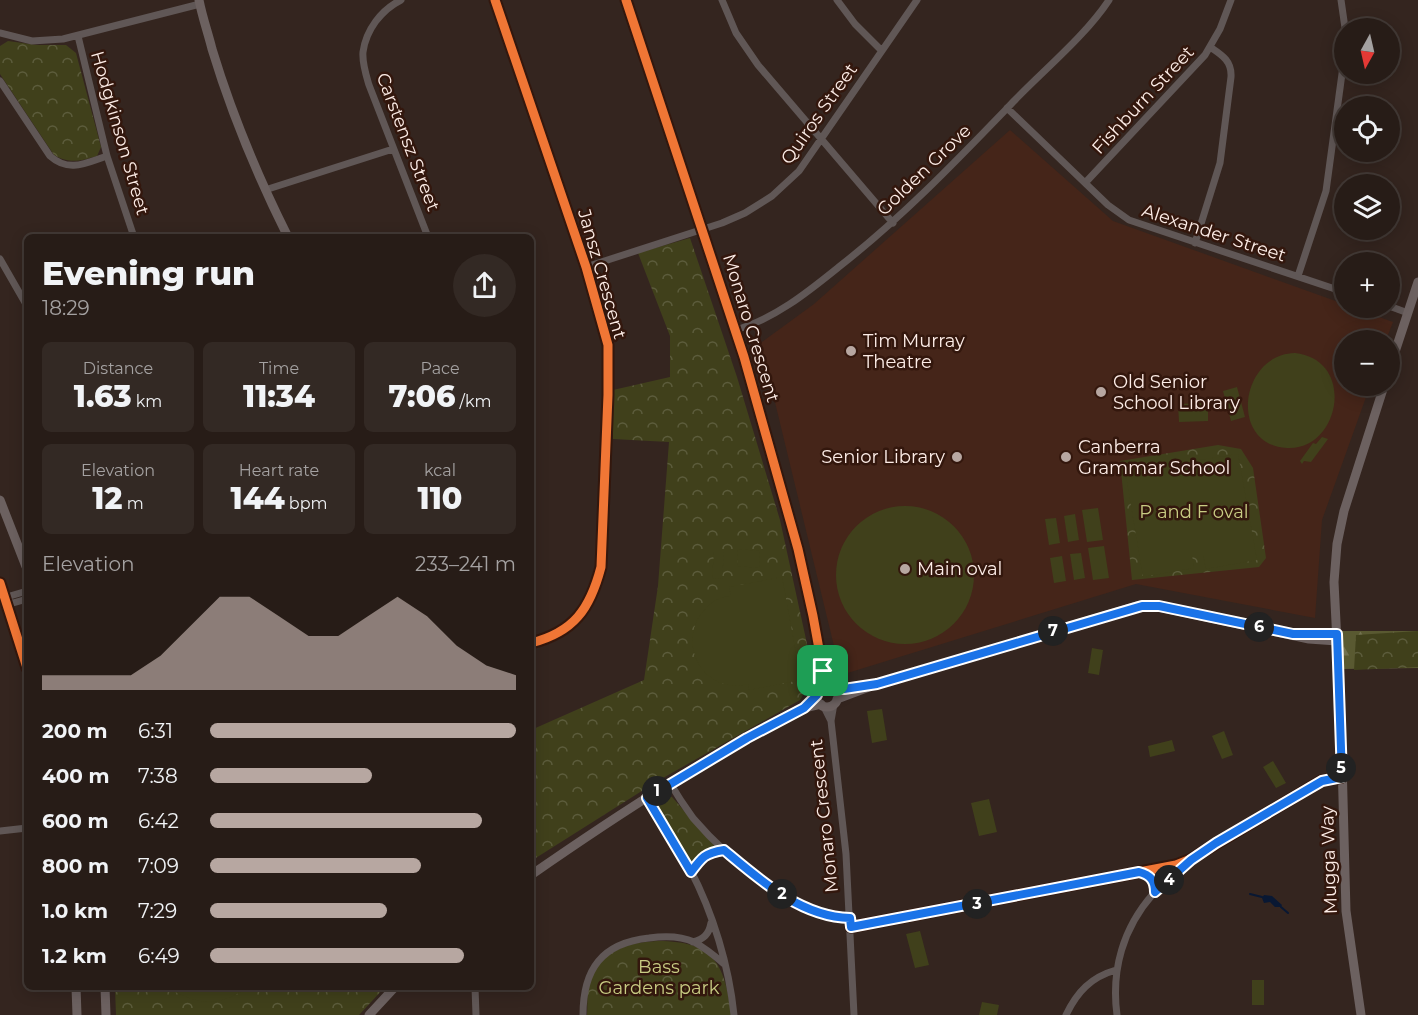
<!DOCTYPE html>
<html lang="en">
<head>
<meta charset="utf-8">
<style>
  body { margin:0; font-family:Montserrat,sans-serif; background:#332924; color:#f1f3f6; height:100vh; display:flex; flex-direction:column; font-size:22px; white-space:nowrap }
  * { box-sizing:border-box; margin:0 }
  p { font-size:20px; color:#a4a1a1 }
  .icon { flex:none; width:33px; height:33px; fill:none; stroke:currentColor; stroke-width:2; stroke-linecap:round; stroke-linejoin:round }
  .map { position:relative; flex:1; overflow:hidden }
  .side { position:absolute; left:24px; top:234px; width:510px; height:756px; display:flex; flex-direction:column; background:#271c17; border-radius:9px; box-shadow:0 3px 15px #0003,0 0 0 2px #433a36 }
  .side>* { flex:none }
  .needle { width:39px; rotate:188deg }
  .tools { position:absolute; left:1334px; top:18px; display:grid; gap:12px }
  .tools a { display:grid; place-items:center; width:66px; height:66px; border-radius:50%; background:#271c17; box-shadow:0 3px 15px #0003,0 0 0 2px #433a36; font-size:30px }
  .pin { position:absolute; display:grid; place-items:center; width:51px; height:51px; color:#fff; margin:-26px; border-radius:12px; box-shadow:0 3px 9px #0006 }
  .km { position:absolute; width:30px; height:30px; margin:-15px; border-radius:50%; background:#222; color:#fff; font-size:16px; line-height:30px; text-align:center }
  .round { display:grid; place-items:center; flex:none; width:63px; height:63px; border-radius:32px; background:#332924 }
  .summary { display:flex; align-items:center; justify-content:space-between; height:102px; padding:0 18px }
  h1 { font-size:33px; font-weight:800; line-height:45px }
  .metrics { display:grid; grid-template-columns:repeat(3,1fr); gap:9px; height:102px; padding:6px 18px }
  .metrics div { display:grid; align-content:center; border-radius:9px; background:#332924; text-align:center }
  .metrics b { font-size:30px; font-weight:800 }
  .metrics small { font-size:16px; font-weight:400 }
  .metrics p { font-size:16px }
  .chart { height:168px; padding:12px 18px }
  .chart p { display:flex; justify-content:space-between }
  .chart svg { width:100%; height:108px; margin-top:6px; fill:#b7a7a1; opacity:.7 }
  ul { padding:0 18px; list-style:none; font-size:20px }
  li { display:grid; grid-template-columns:96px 72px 1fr; align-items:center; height:45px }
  li i { height:15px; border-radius:8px; background:#b7a7a1 }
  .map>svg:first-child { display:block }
  .built { fill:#452519 }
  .forest { fill:url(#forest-firs) }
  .park { fill:url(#park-crowns) }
  .pitch { fill:#40401b }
  .water { fill:#091833 }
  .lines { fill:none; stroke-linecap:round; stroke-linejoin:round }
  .stream { stroke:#091833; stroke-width:2 }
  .street { stroke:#605756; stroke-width:7 }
  .secondary { stroke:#6c6160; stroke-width:9 }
  .cycleway-casing { stroke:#33170d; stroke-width:13 }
  .cycleway { stroke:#f07635; stroke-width:9 }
  .route-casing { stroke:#fff; stroke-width:12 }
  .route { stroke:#1a73e8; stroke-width:8 }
  .poi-dot { fill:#b7a7a1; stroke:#33170d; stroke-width:2 }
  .labels { text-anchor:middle; stroke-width:5; stroke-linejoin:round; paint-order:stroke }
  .street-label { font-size:18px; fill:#fdede7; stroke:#33170d }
  .poi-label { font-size:18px; fill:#fdede7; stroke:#33170d; text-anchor:start }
  .park-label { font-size:18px; fill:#c8cc83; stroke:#33170d }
</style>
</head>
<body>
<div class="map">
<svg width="1418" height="1015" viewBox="0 0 1418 1015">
  <defs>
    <pattern id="forest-firs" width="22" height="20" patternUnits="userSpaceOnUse" patternTransform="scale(1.5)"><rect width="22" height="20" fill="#595931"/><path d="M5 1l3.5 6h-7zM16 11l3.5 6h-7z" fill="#72714f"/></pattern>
    <pattern id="park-crowns" width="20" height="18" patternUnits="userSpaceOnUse" patternTransform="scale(1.5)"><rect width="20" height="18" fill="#40401b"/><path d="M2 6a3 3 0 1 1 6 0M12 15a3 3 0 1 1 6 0" fill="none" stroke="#5c5c3c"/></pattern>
  </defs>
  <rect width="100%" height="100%" fill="#34251f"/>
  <path class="built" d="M1010,130L1113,221L1344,304V308H1354L1393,322L1386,340H1344V386H1370L1322,520L1315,618L1136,584L841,675L773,394L755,347L814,304Z"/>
  <path class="forest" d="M1342,631H1418V668L1342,669Z"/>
  <path class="park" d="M8,41L37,45H66L76,53L101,147L97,156C80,161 70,164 54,155L0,74V46Z
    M690,238L737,377L780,520L814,676L800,700L656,782L531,861V730L644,680L658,586L669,442L613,439V390L670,377V336L638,253Z
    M1218,445L1241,449L1253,468L1266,558L1259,567L1132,580L1120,461Z
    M1418,631V667L1354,670L1356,635Z
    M665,795L672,797L715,846V848L703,853L692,865H690L656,808L658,798Z
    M663,941C718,943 724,968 732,1015H587C588,1004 586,992 590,982C599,949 633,941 663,941Z
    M115,987H385L359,1015H116Z"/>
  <path class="pitch" d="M1295,353C1357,360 1340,451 1287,448C1228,445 1240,354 1295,353Z
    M1237,387L1245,417L1231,421L1223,391Z
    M1208,403V421L1179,422L1178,404Z
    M1322,437L1328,439L1311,462L1304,461L1302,464L1300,461L1313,443L1316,444Z
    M1238,454L1257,560L1206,569L1203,555H1192L1194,568L1143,577L1125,470L1176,462L1178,471L1188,469L1187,462Z
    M836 575a69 69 0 1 1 138 0a69 69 0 1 1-138 0Z
    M1098,508L1103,540L1087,542L1082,510Z
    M1075,514L1079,540L1068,542L1064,516Z
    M1056,518L1060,543L1049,545L1045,519Z
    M1104,546L1109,578L1093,580L1088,548Z
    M738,549L760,551L759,568L737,566Z
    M714,552H724L722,579L712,578Z
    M1081,553L1085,578L1074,580L1070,554Z
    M1062,556L1066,581L1054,583L1050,558Z
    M782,577L801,680L749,690L748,684C703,696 674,641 706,608C712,601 722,596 731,596L729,587Z
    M1092,648L1103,650L1099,675L1088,673Z
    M882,709L887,740L872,743L867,711Z
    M1224,731L1233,755L1222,759L1212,736Z
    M1172,740L1175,751L1150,757L1148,746Z
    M1273,761L1286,783L1276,788L1263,767Z
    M989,799L997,832L979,836L971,803Z
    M920,931L929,965L915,968L906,934Z
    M1252,980H1264V1005H1252Z
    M166,987H248C219,1008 197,1005 166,987Z
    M982,1002L999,1005L997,1015H979Z"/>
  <path class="water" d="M1264,895L1272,896L1282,905L1281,907H1275L1270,902L1264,903L1262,898Z"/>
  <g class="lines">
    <path class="stream" d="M1250,894L1262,897
      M1281,907L1288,913"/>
    <path class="street" d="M401,0C381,10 366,30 363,52C362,63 366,75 369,85L428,237
      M495,0L586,267L608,345V395L601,567C590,609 574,632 531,643
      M722,0L736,33L758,65L893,223
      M837,0L855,24L881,50
      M1341,0L1345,28
      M0,33L32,41L63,39L200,4
      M78,36L107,156L134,237
      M0,81L50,156C69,173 86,163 107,156
      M1007,108L1108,205L1129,220L1344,292
      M1085,183L1205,55L1220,29L1231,0
      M265,190L393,149
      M1195,243L1220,163L1231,77C1232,61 1222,55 1210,47
      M0,259L27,306
      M586,267L722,223L745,213L772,196L799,171L917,0
      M1298,276L1326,191L1344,59
      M1389,306L1408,313
      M735,330C775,319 809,291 840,266C904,216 959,158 1015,100C1045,69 1086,35 1109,0
      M7,601L10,596L27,591
      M7,601L13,603L27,599
      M834,704L831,721L846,854L854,1015
      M823,705L831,721
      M670,783C677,795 685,807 693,818C727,858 797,917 851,918
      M647,798C659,823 677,845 690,869C713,913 729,966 734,1015
      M0,831L27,828
      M691,872C702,856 705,853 724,850
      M1141,872C1151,875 1156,882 1155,892
      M851,927L1176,865L1191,859L1321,781L1342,777
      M693,942C704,939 709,934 711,923
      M475,987L476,1015
      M583,1015C583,969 602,943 649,938C663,936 681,936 694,942C705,948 715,956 724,964
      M1066,1015C1077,992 1091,977 1116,970
      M1117,1015C1111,970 1123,928 1153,894C1164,883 1177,873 1188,862"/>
    <path class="secondary" d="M199,0C202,16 208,33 212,49C232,115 257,175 288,237
      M626,0L744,357L798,549L813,616L823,671L819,689
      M1389,370L1418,282
      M0,500L27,569
      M0,583L27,668
      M1311,633L1337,634
      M816 696a11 11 0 1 1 22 0a11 11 0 1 1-22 0Z
      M837,699L877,684L1137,606L1159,607L1309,639L1337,641
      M531,875C619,814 709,755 804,708L821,704
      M76,987L77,1015
      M105,987L106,1015
      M369,1015L395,987
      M1361,1015L1346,911L1341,723L1334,582L1337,544L1344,511L1384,386"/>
    <defs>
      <path id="cycleway" d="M495,0L586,267L608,345V395L601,567C590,609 574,632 531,643
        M626,0L744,357L798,549L813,616L823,671L819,689
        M0,583L27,668
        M851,927L1176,865L1191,859L1321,781L1342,777"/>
    </defs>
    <use href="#cycleway" class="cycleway-casing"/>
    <use href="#cycleway" class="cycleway"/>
  </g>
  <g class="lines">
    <defs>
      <path id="route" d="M1142,606H1159L1293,634H1337L1342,777L1322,781L1216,843L1191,860L1155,892C1155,880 1150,875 1139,872L851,927L850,918C801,917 760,880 724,850C705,853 702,857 691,872L647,798L747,738L804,708L817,695L823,671L834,688L844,689L877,684Z"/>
    </defs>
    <use href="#route" class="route-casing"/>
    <use href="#route" class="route"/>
  </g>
  <g class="poi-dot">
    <circle cx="851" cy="351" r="6"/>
    <circle cx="1101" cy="392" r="6"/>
    <circle cx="957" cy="457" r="6"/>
    <circle cx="1066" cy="457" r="6"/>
    <circle cx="905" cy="569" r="6"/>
  </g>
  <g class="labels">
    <g class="street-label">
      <text transform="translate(1143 100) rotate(-47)" y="6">Fishburn Street</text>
      <text transform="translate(819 114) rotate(-55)" y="6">Quiros Street</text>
      <text transform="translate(120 133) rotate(74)" y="6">Hodgkinson Street</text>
      <text transform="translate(408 142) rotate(69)" y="6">Carstensz Street</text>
      <text transform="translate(924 170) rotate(-44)" y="6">Golden Grove</text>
      <text transform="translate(1214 233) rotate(18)" y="6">Alexander Street</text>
      <text transform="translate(602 274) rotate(74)" y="6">Jansz Crescent</text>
      <text transform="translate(751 328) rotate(73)" y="6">Monaro Crescent</text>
      <text transform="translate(824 816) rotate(-96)" y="6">Monaro Crescent</text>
      <text transform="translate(1329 860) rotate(-92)" y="6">Mugga Way</text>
    </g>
    <g class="poi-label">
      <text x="863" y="347">Tim Murray<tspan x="863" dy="21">Theatre</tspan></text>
      <text x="1113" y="388">Old Senior<tspan x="1113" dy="21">School Library</tspan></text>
      <text x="1078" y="453">Canberra<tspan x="1078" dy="21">Grammar School</tspan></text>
      <text x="945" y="463" text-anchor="end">Senior Library</text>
      <text x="917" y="575">Main oval</text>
    </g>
    <g class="park-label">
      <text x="1194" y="518">P and F oval</text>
      <text x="659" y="973">Bass<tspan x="659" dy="21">Gardens park</tspan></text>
    </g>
  </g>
</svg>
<div class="tools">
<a><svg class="needle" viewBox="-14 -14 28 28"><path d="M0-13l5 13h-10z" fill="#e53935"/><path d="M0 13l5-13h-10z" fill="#a4a1a1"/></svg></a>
<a><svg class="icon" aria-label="locate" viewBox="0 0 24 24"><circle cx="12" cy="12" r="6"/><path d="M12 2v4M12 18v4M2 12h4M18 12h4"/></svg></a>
<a><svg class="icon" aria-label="layers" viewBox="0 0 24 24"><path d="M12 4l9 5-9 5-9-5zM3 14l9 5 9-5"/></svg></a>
<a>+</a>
<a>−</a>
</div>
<div class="pin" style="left:823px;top:671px;background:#1e9e55"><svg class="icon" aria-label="arrive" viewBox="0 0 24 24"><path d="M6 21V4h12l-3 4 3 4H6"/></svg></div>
<b class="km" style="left:657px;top:791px">1</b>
<b class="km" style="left:782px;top:894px">2</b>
<b class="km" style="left:977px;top:904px">3</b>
<b class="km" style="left:1169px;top:880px">4</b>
<b class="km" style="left:1341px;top:768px">5</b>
<b class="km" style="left:1259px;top:627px">6</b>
<b class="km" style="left:1053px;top:631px">7</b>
<section class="side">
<div class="summary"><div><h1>Evening run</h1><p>18:29</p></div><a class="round"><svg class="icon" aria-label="share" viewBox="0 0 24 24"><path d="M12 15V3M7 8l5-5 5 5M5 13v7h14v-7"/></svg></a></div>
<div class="metrics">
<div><p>Distance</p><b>1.63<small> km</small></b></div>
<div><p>Time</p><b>11:34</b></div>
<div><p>Pace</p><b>7:06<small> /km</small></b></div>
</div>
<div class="metrics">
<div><p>Elevation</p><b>12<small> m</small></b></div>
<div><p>Heart rate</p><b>144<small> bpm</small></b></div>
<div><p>kcal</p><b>110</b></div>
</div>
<div class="chart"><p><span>Elevation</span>233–241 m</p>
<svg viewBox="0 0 160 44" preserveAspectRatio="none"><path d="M0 44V38L10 38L20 38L30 38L40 30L50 18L60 6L70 6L80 14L90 22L100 22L110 14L120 6L130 14L140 26L150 34L160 38V44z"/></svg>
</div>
<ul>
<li><b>200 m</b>6:31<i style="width:100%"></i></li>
<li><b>400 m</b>7:38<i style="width:53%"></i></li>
<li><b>600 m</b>6:42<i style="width:89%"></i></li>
<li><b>800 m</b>7:09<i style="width:69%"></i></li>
<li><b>1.0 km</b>7:29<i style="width:58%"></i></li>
<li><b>1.2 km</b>6:49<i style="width:83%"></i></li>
</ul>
</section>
</div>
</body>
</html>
